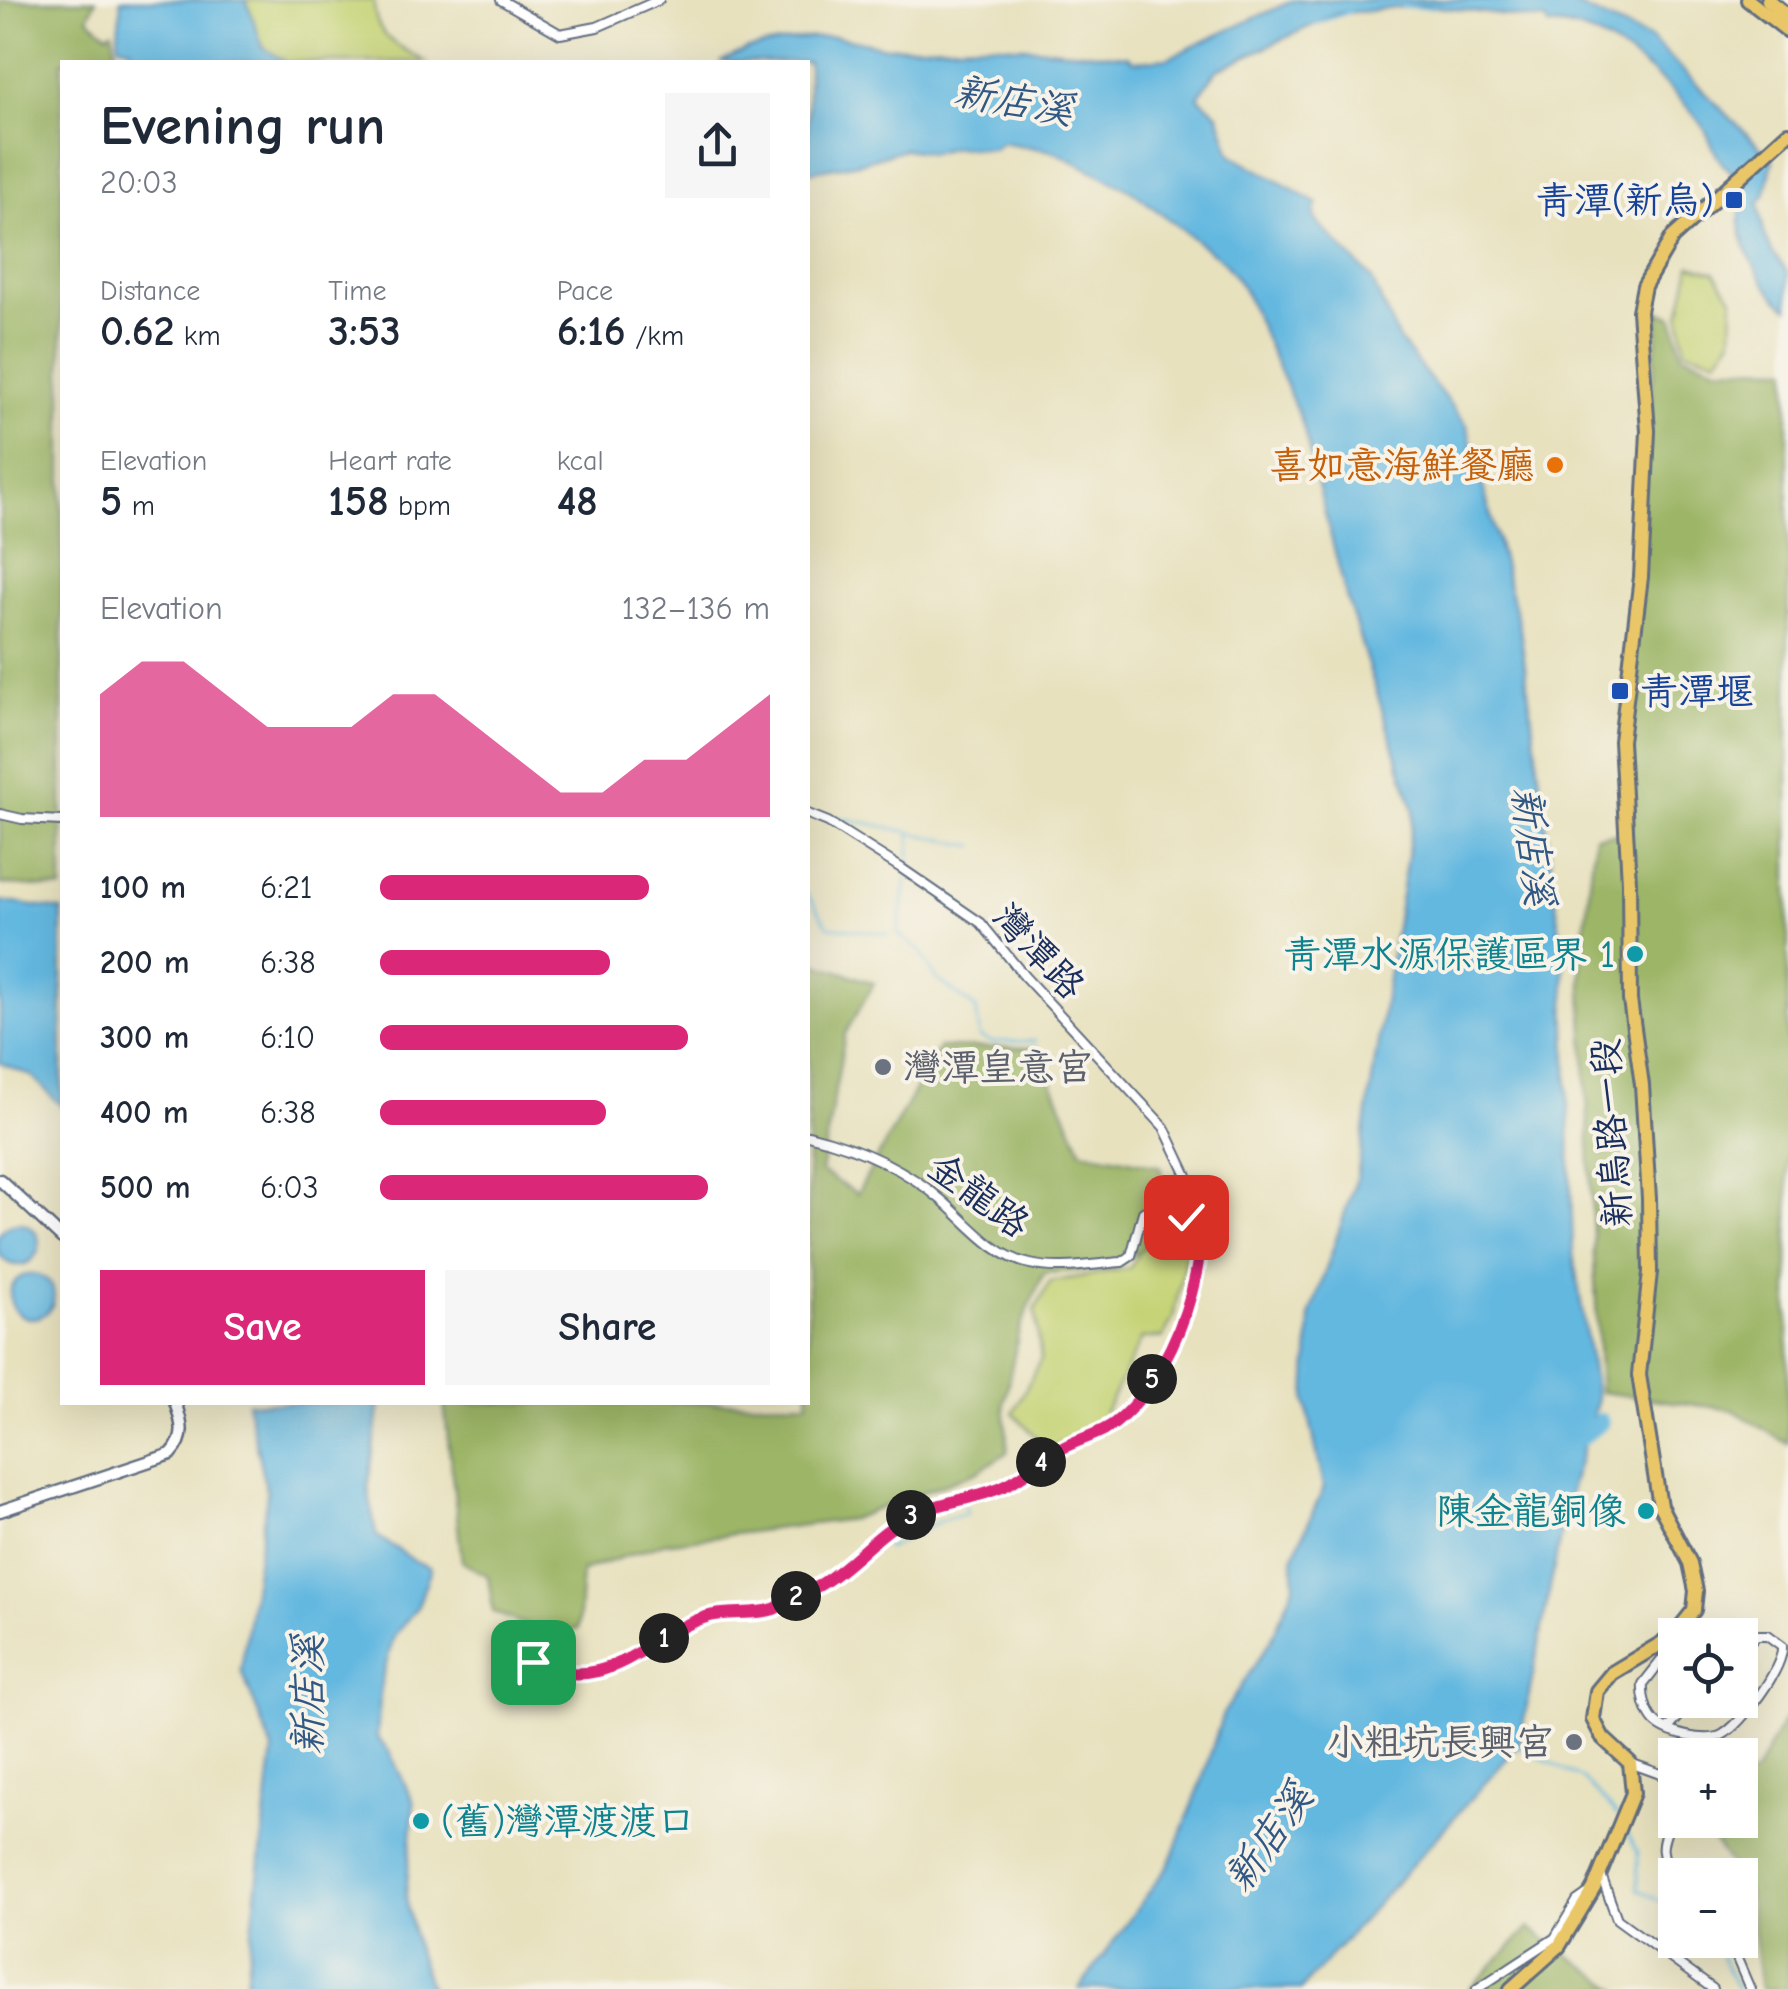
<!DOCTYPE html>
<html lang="en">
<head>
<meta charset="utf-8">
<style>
  body { margin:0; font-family:"Comic Neue","LXGW WenKai TC",sans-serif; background:#f6f6f7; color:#1f2937; height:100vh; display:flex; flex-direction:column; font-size:38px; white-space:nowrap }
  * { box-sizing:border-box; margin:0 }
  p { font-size:32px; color:#747a83 }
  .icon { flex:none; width:55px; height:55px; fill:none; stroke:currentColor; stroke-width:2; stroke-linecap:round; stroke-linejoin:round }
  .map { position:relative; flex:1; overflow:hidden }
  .sheet { position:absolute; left:60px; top:60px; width:750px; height:1345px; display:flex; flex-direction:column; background:#fff; border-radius:0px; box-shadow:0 10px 40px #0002 }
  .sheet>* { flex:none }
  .buttons { position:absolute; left:1658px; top:1618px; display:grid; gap:20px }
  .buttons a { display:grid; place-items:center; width:100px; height:100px; border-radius:0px; background:#fff; box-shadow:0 10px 40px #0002; font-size:50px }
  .pin { position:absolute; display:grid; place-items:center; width:85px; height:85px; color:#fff; margin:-42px; border-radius:20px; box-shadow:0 5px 15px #0006 }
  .km { position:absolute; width:50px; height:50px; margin:-25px; border-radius:50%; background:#222; color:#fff; font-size:28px; line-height:50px; text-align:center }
  .round { display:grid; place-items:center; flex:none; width:105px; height:105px; border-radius:0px; background:#f6f6f7 }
  .head { display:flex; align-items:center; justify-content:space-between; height:170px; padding:0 40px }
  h1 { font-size:55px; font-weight:700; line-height:75px }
  .figures { display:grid; grid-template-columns:repeat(3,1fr); gap:15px; height:170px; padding:10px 40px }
  .figures div { display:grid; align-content:center }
  .figures b { font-size:42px; font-weight:700 }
  .figures small { font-size:28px; font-weight:400 }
  .figures p { font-size:28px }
  .chart { height:280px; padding:20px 40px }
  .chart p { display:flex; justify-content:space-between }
  .chart svg { width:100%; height:180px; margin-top:10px; fill:#db2777; opacity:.7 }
  .action { display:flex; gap:20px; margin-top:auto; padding:20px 40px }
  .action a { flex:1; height:115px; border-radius:0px; background:#db2777; color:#fff; font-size:40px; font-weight:700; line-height:115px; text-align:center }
  .action a+a { background:#f6f6f7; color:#1f2937 }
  ul { padding:0 40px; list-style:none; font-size:32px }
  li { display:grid; grid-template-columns:160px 120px 1fr; align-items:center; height:75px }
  li i { height:25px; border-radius:12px; background:#db2777 }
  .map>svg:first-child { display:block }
  .green { fill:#c5d374; stroke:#708169; stroke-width:2.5 }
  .forest { fill:#9cb566; stroke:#5c7262; stroke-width:2.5 }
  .water { fill:#64b8e0; stroke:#40749f; stroke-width:2.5 }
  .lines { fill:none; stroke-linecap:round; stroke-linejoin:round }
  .stream { stroke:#64b8e0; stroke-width:2.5 }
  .river { stroke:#64b8e0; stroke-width:18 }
  .minor-casing { stroke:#626d80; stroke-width:12 }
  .tertiary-casing { stroke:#626d80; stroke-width:15 }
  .primary-casing { stroke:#626d80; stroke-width:18 }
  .minor { stroke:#fff; stroke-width:8 }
  .tertiary { stroke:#fff; stroke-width:10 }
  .primary { stroke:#e9c769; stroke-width:12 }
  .route-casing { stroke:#fff; stroke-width:20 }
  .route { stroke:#db2777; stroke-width:12 }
  .transit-dot { fill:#1a4fb4; stroke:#f7f3e8; stroke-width:4 }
  .food-dot { fill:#e8710a; stroke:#f7f3e8; stroke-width:4 }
  .culture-dot { fill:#0f9aa8; stroke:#f7f3e8; stroke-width:4 }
  .worship-dot { fill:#6b7280; stroke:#f7f3e8; stroke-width:4 }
  .labels { text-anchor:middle; stroke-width:8; stroke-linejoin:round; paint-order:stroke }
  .transit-label { font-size:38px; fill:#164399; stroke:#f7f3e8; text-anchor:end }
  .food-label { font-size:38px; fill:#c56008; stroke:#f7f3e8; text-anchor:end }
  .street-label { font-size:38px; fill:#1b2f5e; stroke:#f7f3e8 }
  .culture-label { font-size:38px; fill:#0d838f; stroke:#f7f3e8; text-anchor:end }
  .worship-label { font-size:38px; fill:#5b616d; stroke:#f7f3e8; text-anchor:start }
  .water-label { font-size:40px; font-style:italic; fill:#315885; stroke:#f7f3e8 }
</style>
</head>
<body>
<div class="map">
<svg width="1788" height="1989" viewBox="0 0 1788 1989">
  <rect width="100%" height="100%" fill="#f7f3e8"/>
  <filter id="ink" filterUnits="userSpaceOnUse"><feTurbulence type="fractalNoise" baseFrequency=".01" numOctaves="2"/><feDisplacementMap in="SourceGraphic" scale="20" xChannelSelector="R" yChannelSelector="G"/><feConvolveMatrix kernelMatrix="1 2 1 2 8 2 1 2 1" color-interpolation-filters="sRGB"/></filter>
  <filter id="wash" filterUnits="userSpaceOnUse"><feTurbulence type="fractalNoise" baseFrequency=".0048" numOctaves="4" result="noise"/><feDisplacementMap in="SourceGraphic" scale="40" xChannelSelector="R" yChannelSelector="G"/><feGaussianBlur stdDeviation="2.25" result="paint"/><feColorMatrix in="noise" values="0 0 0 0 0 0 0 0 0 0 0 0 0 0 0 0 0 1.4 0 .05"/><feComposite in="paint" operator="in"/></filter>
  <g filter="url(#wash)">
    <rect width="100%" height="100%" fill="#e7e1be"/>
    <path class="green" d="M246,0H374C373,38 398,45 426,62H286L263,47Z
      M1691,265L1715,272L1733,299L1732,339L1717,359L1685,350L1680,315Z
      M1153,1227L1183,1228L1189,1241L1173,1318L1163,1338H1142L1098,1426L1048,1449L1013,1413L1041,1359L1035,1310L1050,1282L1130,1268Z"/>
    <path class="forest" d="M0,0H96L88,18L107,34L112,31L118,62H62V889L0,884Z
      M1659,311L1673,317L1682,354L1717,367L1788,368V1444L1733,1410L1600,1392L1581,964L1595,836L1631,832L1622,731Z
      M808,961L874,983L845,1034L821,1172L857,1194L939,1047L1037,1048L1082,1151L1160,1166L1173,1229L1112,1268L1044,1273L1019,1330L1004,1404L1008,1452L976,1472L851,1519L663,1543L582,1571L578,1629L553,1636L493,1612L488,1576L462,1562L444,1403L808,1402Z
      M1788,1713V1989H1761L1748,1891L1699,1820H1740V1778L1754,1775Z
      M1529,1928L1618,1989H1470Z"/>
    <path class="water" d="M120,0H246L263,47L286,62H134L130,47L119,45C115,29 123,15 120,0Z
      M1294,0H1564L1651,39L1773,160L1765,196L1759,203L1764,233L1772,252L1788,272V308C1764,289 1744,254 1740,223C1739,209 1749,199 1742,185C1738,177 1728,170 1722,163C1712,151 1710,134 1700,122C1669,83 1601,21 1548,26L1546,21L1424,5L1336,14L1217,70L1198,97L1218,114L1231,154L1318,204L1314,211L1317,222L1371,278L1399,340L1467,425L1520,629L1564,963L1573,1254L1597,1402L1567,1501L1519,1745L1301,1989H1079L1170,1863L1201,1783L1223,1714L1271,1640L1295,1584L1293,1558L1324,1487L1306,1401L1310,1317L1357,1177L1414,811L1345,592L1302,422L1243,288L1224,262L1132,191L1053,151L1001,142L994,149L953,147L931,153L904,149L863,162L808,172V62H720L748,49L806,38L835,36L886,47L989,44L1128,56L1134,61L1168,58Z
      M0,901L62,910V1107L32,1076L0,1063Z
      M-3 1244a21 21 0 1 1 42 0a21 21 0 1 1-42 0Z
      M10 1296a22 22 0 1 1 44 0a22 22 0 1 1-44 0Z
      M247,1403H380L368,1487L376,1535L413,1560L431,1568L418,1606L394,1636L381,1683L377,1738L390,1753L414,1803L406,1897L417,1952L431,1989H245L273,1750L241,1670L267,1495Z"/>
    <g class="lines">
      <path class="stream" d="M1402,7H1434
        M1315,24L1350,12
        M820,816C873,821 923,837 975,846
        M909,869L911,835
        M907,877L898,934L920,951L936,978L976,1009L980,1037L991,1042L1036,1041
        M808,895L828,926L888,934
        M883,1541L888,1548L942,1520L967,1513L963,1501
        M1518,1746L1584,1780L1617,1815
        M1623,1826L1638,1852V1889L1675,1909
        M1713,1940L1737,1989"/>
      <path class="river" d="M1569,1446L1600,1422"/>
    </g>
  </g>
  <g filter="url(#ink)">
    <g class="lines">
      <defs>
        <path id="minor" d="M501,0L560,34L597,27L659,0
          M0,814L22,819L62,821
          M808,1135C857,1147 905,1168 944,1202C970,1225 994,1256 1030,1264C1059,1271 1092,1264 1122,1262L1131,1256L1143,1212L1157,1205L1173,1208L1198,1231
          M1675,1643L1643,1684C1642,1696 1646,1712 1654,1721C1666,1734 1706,1743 1722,1735C1741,1725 1784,1668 1782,1646L1767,1635H1757L1740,1649
          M500,1652L550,1671L578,1672L615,1668L702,1618L726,1612L774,1609L792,1597L818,1587L850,1564L891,1527L910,1516L942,1503L1001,1488L1077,1439L1113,1425L1149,1384L1182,1324L1192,1290L1199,1247L1198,1231L1190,1182L1164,1127L1025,977L981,923L901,868L828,822L808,814
          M1668,1729L1693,1700
          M1630,1763L1663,1775L1675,1797
          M1675,1809C1665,1842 1653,1845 1675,1879
          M1601,1875L1617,1919L1713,1989
          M1729,1940L1750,1989
          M1477,1989L1555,1938L1577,1901L1587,1894"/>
        <path id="tertiary" d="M0,1180L62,1238
          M0,1511L171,1454C187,1437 182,1423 175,1402"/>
        <path id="primary" d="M1748,0L1788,31
          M1768,0L1788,16
          M1511,1989L1559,1946L1594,1888L1633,1793L1630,1763L1603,1738L1593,1719L1597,1691L1612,1673L1667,1640L1682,1625L1694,1610L1696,1591L1690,1563L1660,1506L1639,1375L1650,1272L1649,1199L1642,1085L1630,1000L1629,882L1621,741L1641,577L1648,431L1639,311L1644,286L1672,238L1788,133"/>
      </defs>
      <use href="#minor" class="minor-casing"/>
      <use href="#tertiary" class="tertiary-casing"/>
      <use href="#primary" class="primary-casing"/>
      <use href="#minor" class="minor"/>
      <use href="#tertiary" class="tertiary"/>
      <use href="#primary" class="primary"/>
    </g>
  </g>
  <g class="lines" filter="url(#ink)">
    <defs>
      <path id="route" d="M533,1662C606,1699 645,1637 706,1617C728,1610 753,1616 774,1609C780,1607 786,1600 793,1597C802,1592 812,1590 820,1585C853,1565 877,1533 910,1516C940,1501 974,1500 1004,1486C1024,1477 1041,1461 1061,1449C1077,1439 1100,1435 1115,1423C1152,1393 1179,1339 1191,1294C1198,1267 1206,1239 1186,1217"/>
    </defs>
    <use href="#route" class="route-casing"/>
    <use href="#route" class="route"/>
  </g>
  <g class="transit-dot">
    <rect x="1724" y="190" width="20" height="20" rx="5"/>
    <rect x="1610" y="681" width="20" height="20" rx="5"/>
  </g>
  <circle class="food-dot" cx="1555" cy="465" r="10"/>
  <g class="culture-dot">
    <circle cx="1635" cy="954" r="10"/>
    <circle cx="1646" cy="1511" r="10"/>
    <circle cx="421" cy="1821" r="10"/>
  </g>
  <g class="worship-dot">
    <circle cx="883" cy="1067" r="10"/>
    <circle cx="1574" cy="1742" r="10"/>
  </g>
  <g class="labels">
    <g class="transit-label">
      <text x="1714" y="213">青潭(新烏)</text>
      <text x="1640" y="704" text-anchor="start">青潭堰</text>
    </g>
    <g class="food-label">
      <text x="1535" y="478">喜如意海鮮餐廳</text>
    </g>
    <g class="street-label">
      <text transform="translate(1039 951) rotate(47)" y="13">灣潭路</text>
      <text transform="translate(1611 1133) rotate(-94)" y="13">新烏路一段</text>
      <text transform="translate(979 1195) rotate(36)" y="13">金龍路</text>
    </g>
    <g class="culture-label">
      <text x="1615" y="967">青潭水源保護區界 1</text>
      <text x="1626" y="1524">陳金龍銅像</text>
      <text x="441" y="1834" text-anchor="start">(舊)灣潭渡渡口</text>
    </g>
    <g class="worship-label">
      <text x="903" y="1080">灣潭皇意宮</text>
      <text x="1554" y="1755" text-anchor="end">小粗坑長興宮</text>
    </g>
    <g class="water-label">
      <text transform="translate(1014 100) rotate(10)" y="14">新店溪</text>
      <text transform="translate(1534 846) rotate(83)" y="14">新店溪</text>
      <text transform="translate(307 1695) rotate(-90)" y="14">新店溪</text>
      <text transform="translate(1268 1837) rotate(-55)" y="14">新店溪</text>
    </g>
  </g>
</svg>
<div class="buttons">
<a><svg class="icon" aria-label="locate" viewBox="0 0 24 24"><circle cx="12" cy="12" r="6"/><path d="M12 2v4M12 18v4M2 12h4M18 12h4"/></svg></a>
<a>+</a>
<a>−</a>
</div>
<div class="pin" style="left:533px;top:1662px;background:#1e9e55"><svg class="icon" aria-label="arrive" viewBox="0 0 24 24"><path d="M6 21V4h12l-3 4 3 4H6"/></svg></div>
<div class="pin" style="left:1186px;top:1217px;background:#d93025"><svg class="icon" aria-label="check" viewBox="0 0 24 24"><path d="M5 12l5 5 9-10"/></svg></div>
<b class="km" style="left:664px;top:1638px">1</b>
<b class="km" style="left:796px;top:1596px">2</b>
<b class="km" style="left:911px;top:1515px">3</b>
<b class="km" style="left:1041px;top:1462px">4</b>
<b class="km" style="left:1152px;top:1379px">5</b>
<section class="sheet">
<div class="head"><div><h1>Evening run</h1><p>20:03</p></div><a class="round"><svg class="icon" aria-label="share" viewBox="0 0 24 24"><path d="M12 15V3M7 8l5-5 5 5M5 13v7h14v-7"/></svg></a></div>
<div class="figures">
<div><p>Distance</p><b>0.62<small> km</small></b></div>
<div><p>Time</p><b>3:53</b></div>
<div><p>Pace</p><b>6:16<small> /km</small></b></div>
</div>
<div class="figures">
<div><p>Elevation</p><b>5<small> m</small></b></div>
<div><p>Heart rate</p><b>158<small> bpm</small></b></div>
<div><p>kcal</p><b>48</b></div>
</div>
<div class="chart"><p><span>Elevation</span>132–136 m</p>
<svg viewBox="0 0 160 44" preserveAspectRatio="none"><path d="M0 44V14L10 6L20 6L30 14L40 22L50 22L60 22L70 14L80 14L90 22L100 30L110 38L120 38L130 30L140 30L150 22L160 14V44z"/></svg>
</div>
<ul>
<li><b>100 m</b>6:21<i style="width:69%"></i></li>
<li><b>200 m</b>6:38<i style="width:59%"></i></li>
<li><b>300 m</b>6:10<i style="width:79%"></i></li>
<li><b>400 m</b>6:38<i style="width:58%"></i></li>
<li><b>500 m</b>6:03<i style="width:84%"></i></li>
</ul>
<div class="action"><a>Save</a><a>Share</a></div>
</section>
</div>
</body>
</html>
